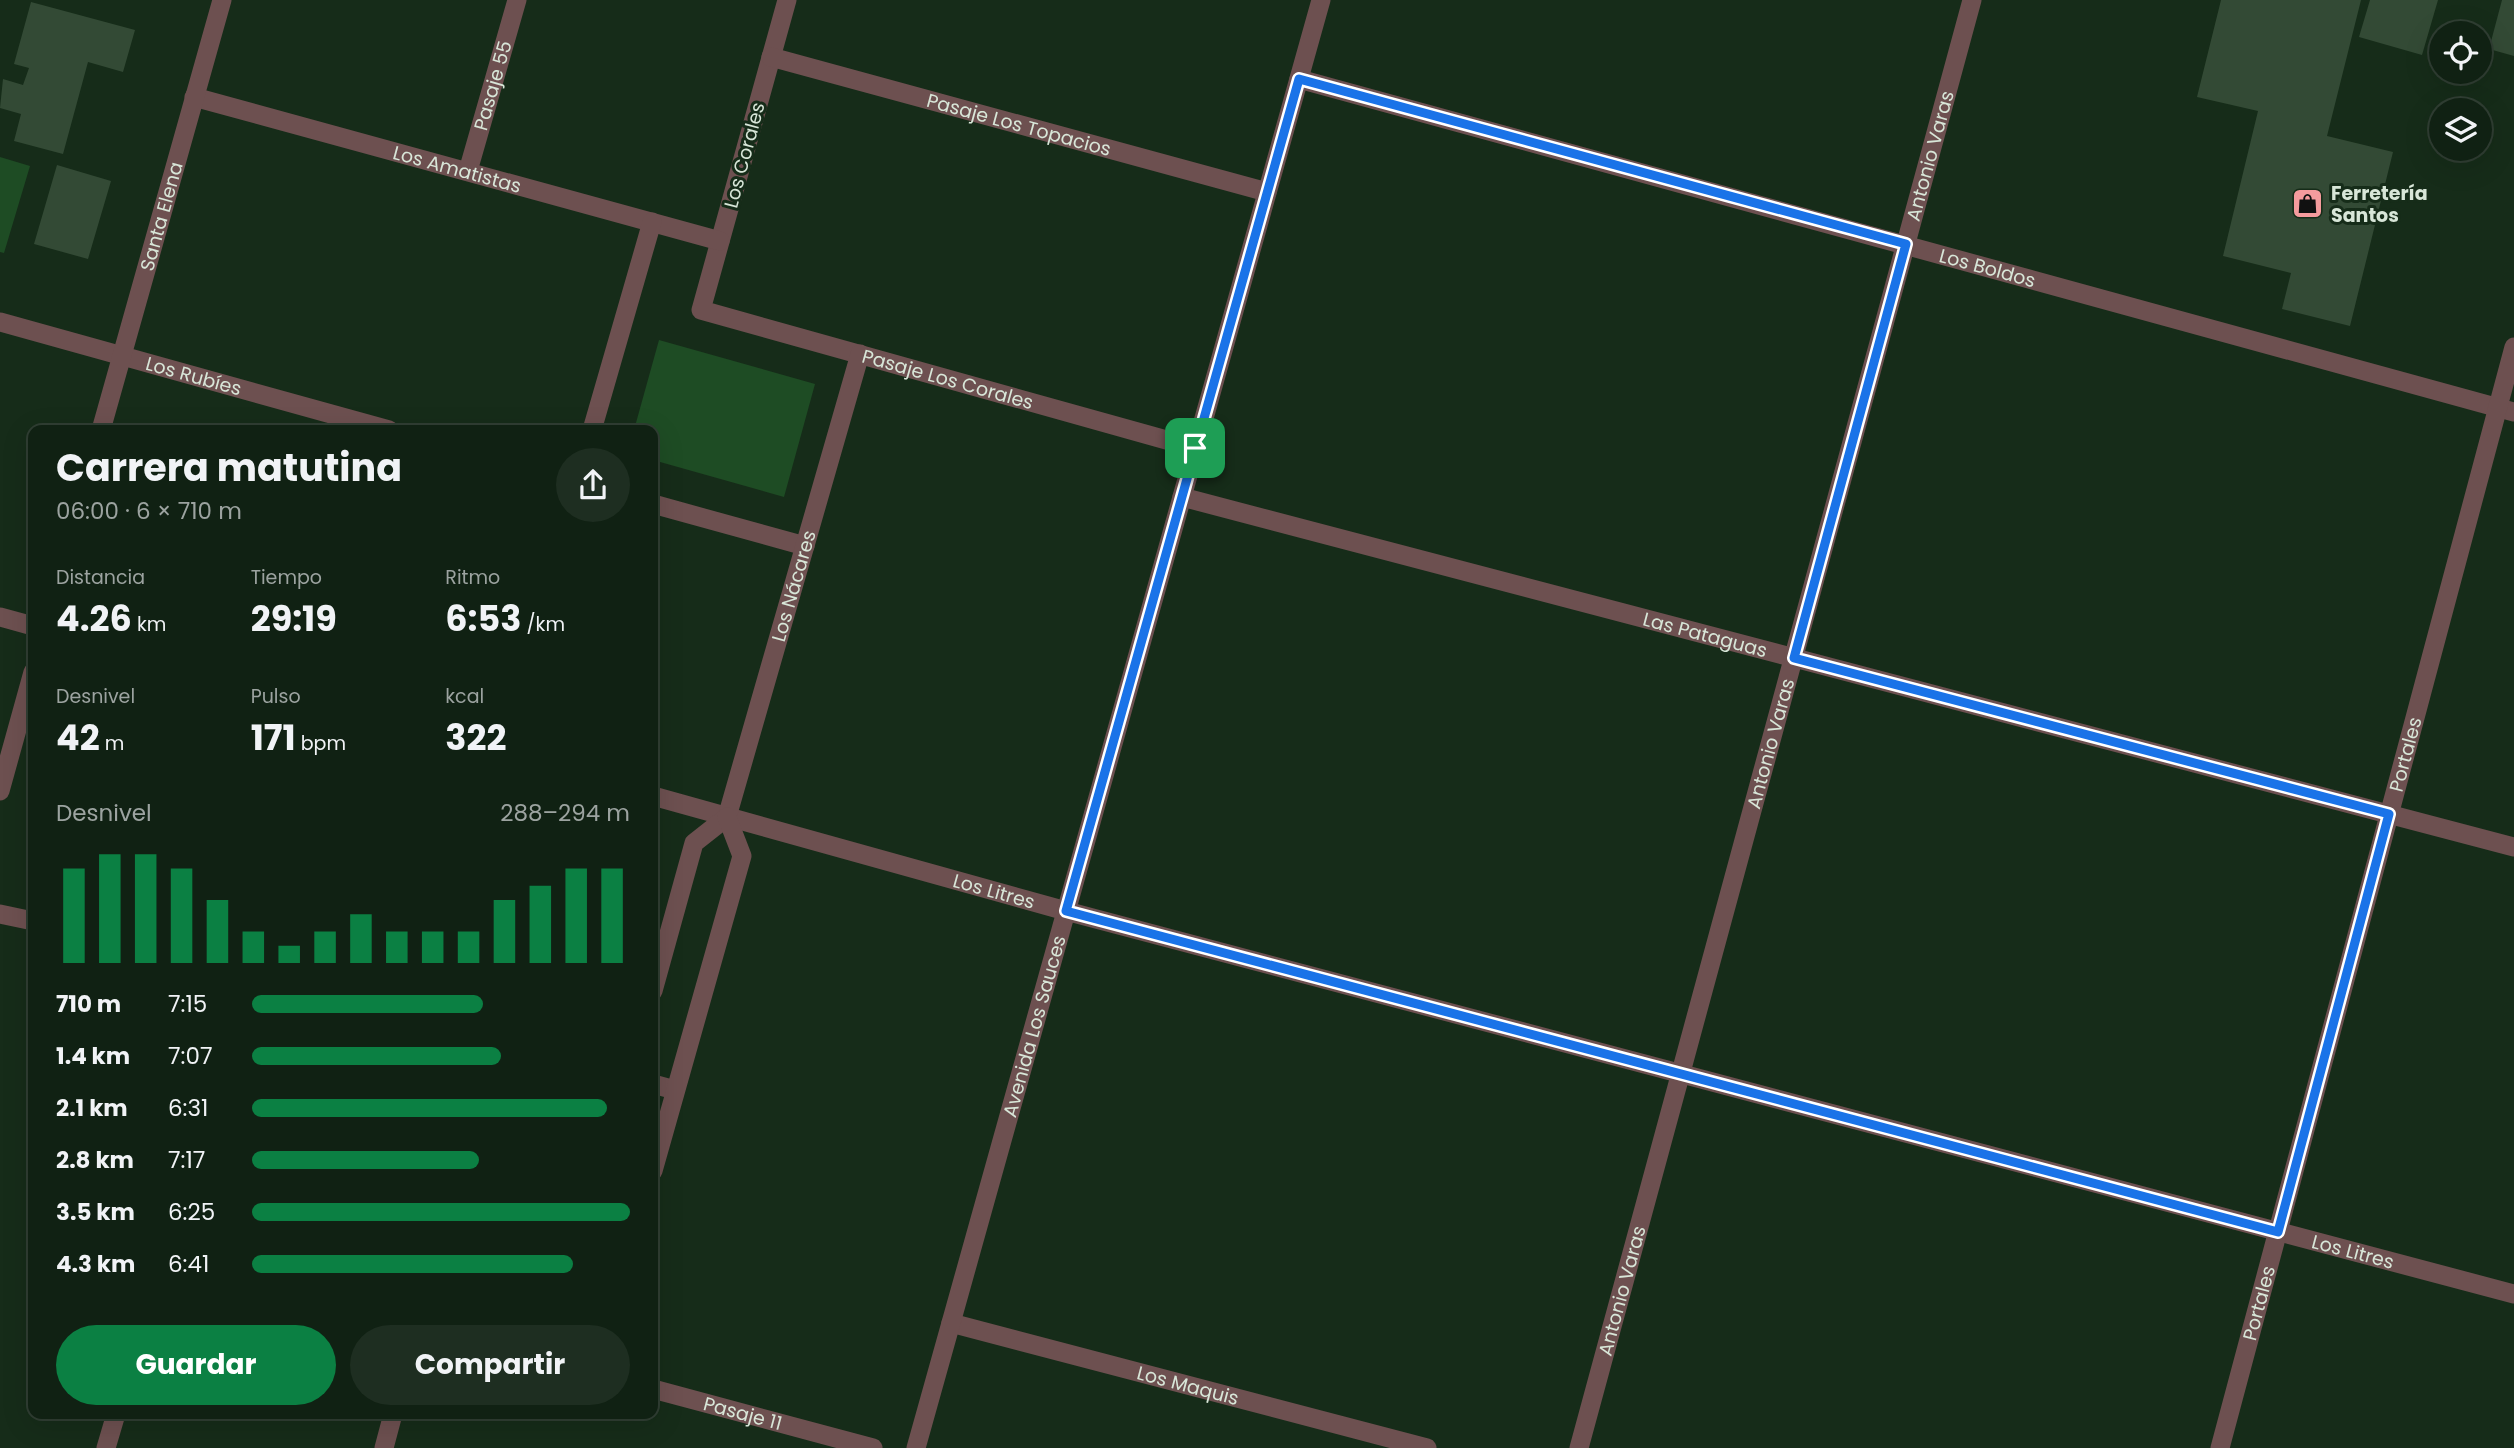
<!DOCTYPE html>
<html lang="es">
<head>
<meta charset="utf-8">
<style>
  body { margin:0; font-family:Poppins,sans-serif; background:#1e2e21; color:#f1f3f6; height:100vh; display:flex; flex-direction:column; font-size:26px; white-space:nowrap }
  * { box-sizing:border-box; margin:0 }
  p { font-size:23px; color:#9ca3a0 }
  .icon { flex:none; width:38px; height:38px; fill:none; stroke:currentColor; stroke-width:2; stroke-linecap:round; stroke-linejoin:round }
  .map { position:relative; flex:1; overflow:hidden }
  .side { position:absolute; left:28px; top:425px; width:630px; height:994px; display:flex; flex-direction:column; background:#102113; border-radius:14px; box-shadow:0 7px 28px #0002,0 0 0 2px #303e33 }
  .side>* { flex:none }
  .buttons { position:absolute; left:2429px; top:21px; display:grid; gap:14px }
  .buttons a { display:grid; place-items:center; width:63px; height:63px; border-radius:50%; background:#102113; box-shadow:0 7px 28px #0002,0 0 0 2px #303e33; font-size:35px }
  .pin { position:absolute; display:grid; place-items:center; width:60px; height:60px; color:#fff; margin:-30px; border-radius:14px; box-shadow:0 4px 10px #0006 }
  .round { display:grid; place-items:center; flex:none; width:74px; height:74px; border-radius:37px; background:#1e2e21 }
  .summary { display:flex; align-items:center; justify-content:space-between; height:119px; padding:0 28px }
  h1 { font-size:38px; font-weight:700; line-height:52px }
  .figures { display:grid; grid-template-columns:repeat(3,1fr); gap:10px; height:119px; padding:7px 28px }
  .figures div { display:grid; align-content:center }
  .figures b { font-size:35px; font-weight:700 }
  .figures small { font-size:19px; font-weight:400 }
  .figures p { font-size:19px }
  .chart { height:196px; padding:14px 28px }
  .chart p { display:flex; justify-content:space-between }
  .chart svg { width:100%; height:126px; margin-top:7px; stroke:#0b8043; stroke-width:6 }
  .button { display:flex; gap:14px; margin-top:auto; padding:14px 28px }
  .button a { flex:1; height:80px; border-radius:42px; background:#0b8043; color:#fff; font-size:28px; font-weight:700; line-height:80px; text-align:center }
  .button a+a { background:#1e2e21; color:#f1f3f6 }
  ul { padding:0 28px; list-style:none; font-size:23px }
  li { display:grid; grid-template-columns:112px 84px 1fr; align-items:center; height:52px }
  li i { height:18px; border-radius:9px; background:#0b8043 }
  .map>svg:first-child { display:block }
  .green { fill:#1e4c24 }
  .building { fill:#334a35 }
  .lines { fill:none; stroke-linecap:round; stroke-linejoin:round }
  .minor { stroke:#6d5050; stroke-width:19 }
  .tertiary { stroke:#6d5050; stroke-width:19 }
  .route-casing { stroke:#fff; stroke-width:14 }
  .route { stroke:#1a73e8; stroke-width:9 }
  .labels { text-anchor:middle; stroke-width:6; stroke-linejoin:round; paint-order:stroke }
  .street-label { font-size:19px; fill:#d8e6d8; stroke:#162c19 }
  .poi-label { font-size:19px; font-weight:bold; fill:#d8e6d8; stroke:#162c19; text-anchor:start }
</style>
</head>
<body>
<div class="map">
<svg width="2514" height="1448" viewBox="0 0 2514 1448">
  <rect width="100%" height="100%" fill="#162c19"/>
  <path class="green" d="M0,157L30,166L4,253L0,252Z
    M659,340L815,384L784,497L653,460V430H634Z"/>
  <path class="building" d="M2221,0H2361L2327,136L2393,152L2350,326L2282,309L2291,273L2223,256L2258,111L2197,97Z
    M2370,0H2438L2422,55L2359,37Z
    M2502,0H2514V56L2489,49Z
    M31,2L135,30L123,72L88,62L63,154L14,141L21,114L0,108L3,79L23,85L29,68L14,64Z
    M57,165L111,181L88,259L34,244Z"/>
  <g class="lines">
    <g class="minor">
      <path id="s1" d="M787,0L701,310L1195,448"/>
      <path id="s2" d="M771,57L1267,192"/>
      <path id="s3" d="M1299,79L2514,412"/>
      <path id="s4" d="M194,97L720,241"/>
      <path id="s5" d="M468,171L517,0"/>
      <path id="s6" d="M0,322L389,430"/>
      <path id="s7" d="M101,430L222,0"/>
      <path d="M592,430L652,222"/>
      <path id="s8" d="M1182,497L2514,847"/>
      <path d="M653,504L805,546"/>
      <path d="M0,617L33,626"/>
      <path d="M0,791L33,672"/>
      <path id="s9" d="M653,796L1066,911L2514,1294"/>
      <path d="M0,914L33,921"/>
      <path id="s10" d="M653,991L694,843L727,817L860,354"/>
      <path d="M653,1084L675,1090"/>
      <path d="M653,1171L742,856L727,817"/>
      <path id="s11" d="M951,1323L1427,1448"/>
      <path id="s12" d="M653,1389L873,1448"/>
      <path d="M106,1448L116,1414"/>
      <path d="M384,1448L393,1414"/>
      <path id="s13" d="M1579,1448L1972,0"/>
      <path id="s14" d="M2220,1448L2514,347"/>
    </g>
    <path class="tertiary" id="s15" d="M916,1448L1321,0"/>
  </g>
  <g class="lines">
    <defs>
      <path id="route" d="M1299,79L1906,244L1794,658L2389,814L2278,1232L1066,911Z"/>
    </defs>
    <use href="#route" class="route-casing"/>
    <use href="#route" class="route"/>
  </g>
  <defs>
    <symbol id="shop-square" viewBox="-11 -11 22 22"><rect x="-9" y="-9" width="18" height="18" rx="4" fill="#f59b9d" stroke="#162c19"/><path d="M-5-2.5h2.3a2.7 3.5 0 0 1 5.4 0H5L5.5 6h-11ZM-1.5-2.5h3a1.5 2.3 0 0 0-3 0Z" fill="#111"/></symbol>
  </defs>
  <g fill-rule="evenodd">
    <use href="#shop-square" x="2290" y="186" width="35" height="35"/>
  </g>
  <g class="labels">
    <g class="street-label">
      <text dy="7" stroke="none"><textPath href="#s5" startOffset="89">Pasaje 55</textPath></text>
      <text dy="7" stroke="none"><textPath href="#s2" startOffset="257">Pasaje Los Topacios</textPath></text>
      <text transform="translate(744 155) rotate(-75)" y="7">Los Corales</text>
      <text dy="7" stroke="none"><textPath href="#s13" startOffset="1339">Antonio Varas</textPath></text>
      <text dy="7" stroke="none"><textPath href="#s4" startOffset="273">Los Amatistas</textPath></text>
      <text dy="7" stroke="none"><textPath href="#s7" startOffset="222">Santa Elena</textPath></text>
      <text dy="7" stroke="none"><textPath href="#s3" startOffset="714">Los Boldos</textPath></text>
      <text dy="7" stroke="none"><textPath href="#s6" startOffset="201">Los Rubíes</textPath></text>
      <text dy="7" stroke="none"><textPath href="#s1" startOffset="578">Pasaje Los Corales</textPath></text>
      <text dy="7" stroke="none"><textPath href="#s10" startOffset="436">Los Nácares</textPath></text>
      <text dy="7" stroke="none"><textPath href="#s8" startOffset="541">Las Pataguas</textPath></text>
      <text dy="7" stroke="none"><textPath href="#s13" startOffset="730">Antonio Varas</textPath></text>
      <text dy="7" stroke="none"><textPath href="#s14" startOffset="718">Portales</textPath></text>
      <text dy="7" stroke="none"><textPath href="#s9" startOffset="354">Los Litres</textPath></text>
      <text dy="7" stroke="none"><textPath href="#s15" startOffset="438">Avenida Los Sauces</textPath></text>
      <text dy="7" stroke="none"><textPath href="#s9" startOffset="1760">Los Litres</textPath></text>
      <text dy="7" stroke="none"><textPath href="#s13" startOffset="163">Antonio Varas</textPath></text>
      <text dy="7" stroke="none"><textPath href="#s14" startOffset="150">Portales</textPath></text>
      <text dy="7" stroke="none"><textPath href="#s11" startOffset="245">Los Maquis</textPath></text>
      <text dy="7" stroke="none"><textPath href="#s12" startOffset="93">Pasaje 11</textPath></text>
    </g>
    <g class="poi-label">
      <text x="2331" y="200">Ferretería<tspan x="2331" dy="22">Santos</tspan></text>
    </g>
  </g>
</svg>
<div class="buttons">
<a><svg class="icon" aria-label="locate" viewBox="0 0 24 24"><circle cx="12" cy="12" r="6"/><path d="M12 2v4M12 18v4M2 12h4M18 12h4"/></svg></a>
<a><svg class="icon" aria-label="layers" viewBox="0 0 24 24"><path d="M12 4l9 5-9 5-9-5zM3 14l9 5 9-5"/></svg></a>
</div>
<div class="pin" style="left:1195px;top:448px;background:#1e9e55"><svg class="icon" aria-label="arrive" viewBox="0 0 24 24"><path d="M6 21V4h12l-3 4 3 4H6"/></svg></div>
<section class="side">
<div class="summary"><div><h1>Carrera matutina</h1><p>06:00 · 6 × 710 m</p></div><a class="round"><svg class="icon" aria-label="share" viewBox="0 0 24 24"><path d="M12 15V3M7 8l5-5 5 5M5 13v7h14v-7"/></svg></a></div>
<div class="figures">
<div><p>Distancia</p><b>4.26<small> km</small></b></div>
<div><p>Tiempo</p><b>29:19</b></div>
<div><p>Ritmo</p><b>6:53<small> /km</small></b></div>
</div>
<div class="figures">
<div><p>Desnivel</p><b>42<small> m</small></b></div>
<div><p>Pulso</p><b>171<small> bpm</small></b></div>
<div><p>kcal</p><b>322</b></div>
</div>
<div class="chart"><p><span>Desnivel</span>288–294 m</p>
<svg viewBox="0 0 160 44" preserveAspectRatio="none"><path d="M5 44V11M15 44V6M25 44V6M35 44V11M45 44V22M55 44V33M65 44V38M75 44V33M85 44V27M95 44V33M105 44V33M115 44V33M125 44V22M135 44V17M145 44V11M155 44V11"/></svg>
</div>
<ul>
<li><b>710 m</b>7:15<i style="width:61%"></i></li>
<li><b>1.4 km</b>7:07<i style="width:66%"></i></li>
<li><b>2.1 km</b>6:31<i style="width:94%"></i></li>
<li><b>2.8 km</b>7:17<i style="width:60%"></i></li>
<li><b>3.5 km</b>6:25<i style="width:100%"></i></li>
<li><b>4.3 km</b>6:41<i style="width:85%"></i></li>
</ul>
<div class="button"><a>Guardar</a><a>Compartir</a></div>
</section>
</div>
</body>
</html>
